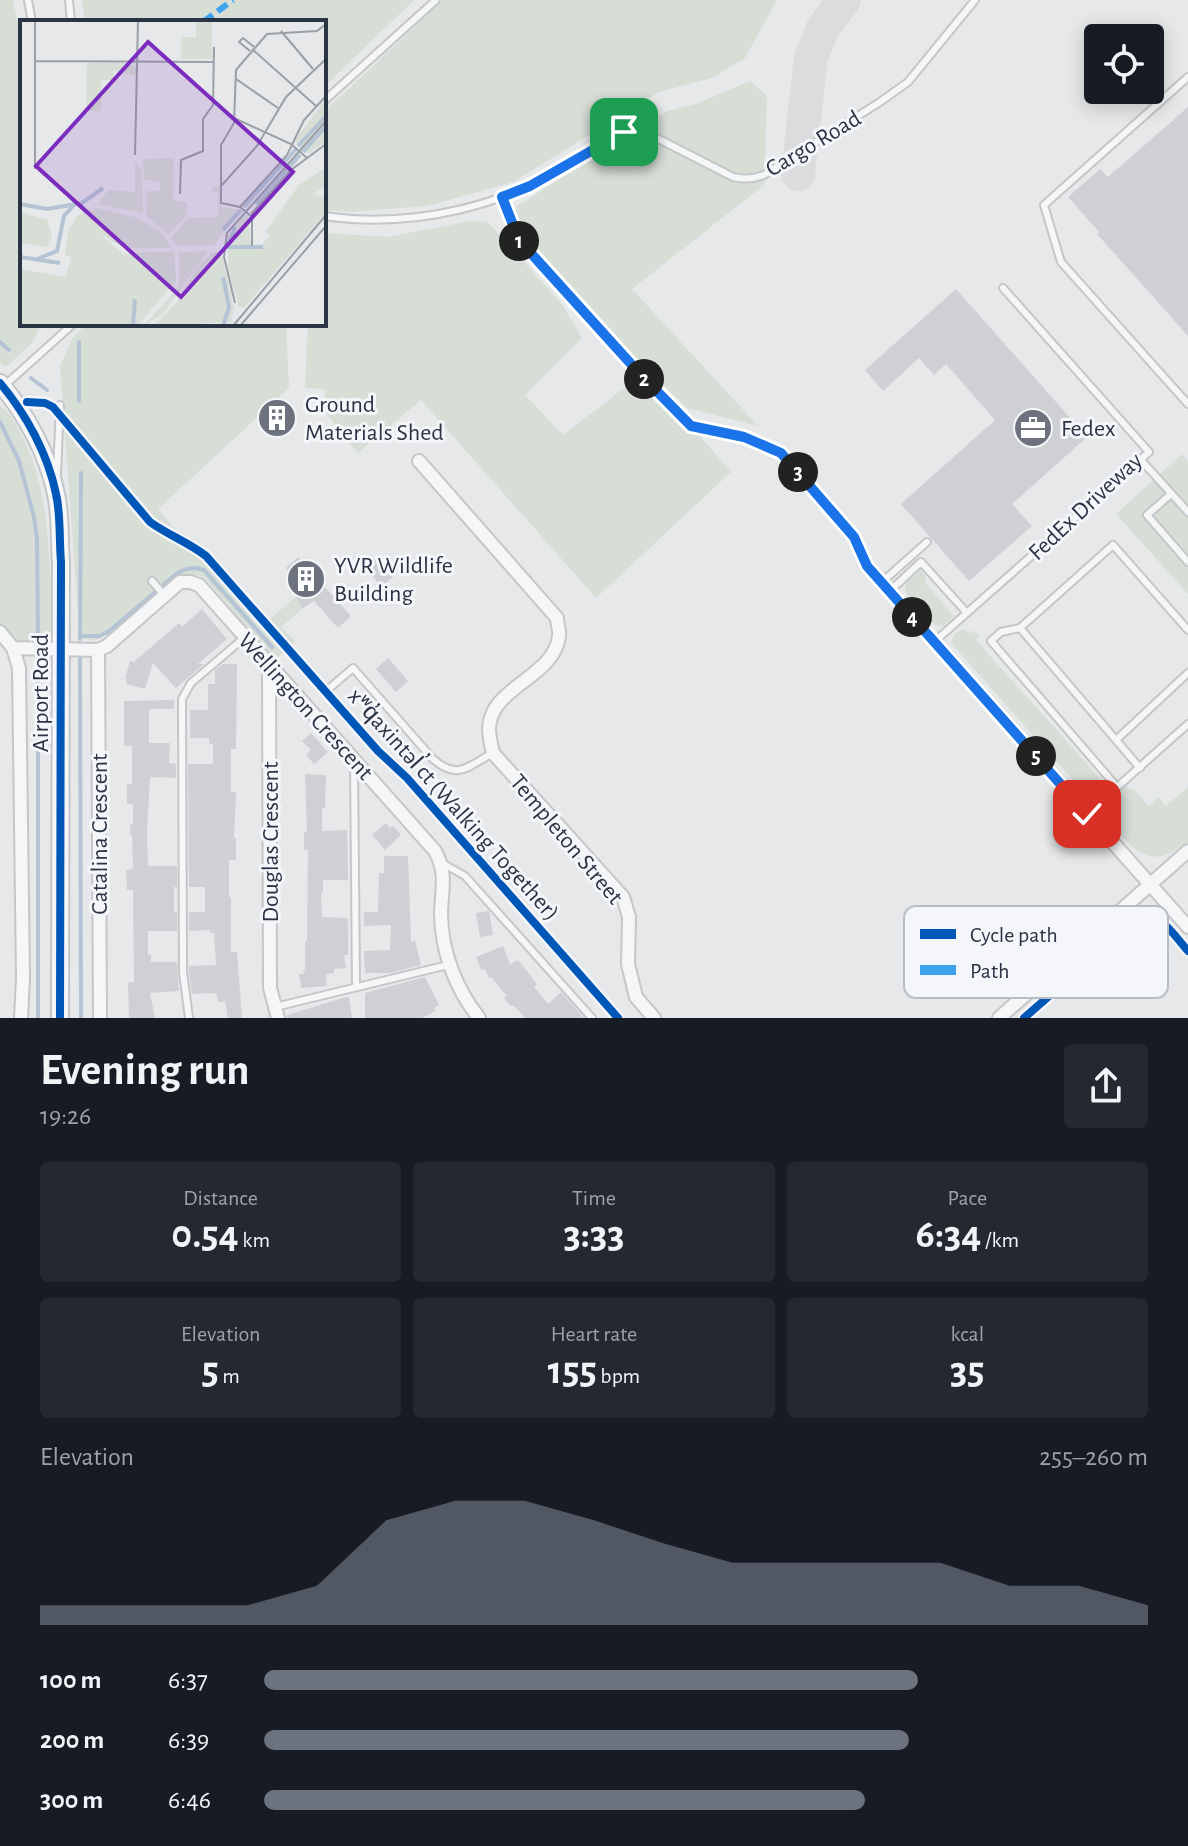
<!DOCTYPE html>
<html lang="en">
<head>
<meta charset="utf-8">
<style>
  body { margin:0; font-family:"Alegreya Sans",sans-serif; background:#242831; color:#f1f3f6; height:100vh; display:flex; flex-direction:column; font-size:30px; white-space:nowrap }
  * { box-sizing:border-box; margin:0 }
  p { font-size:26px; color:#9ea1a6 }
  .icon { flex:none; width:44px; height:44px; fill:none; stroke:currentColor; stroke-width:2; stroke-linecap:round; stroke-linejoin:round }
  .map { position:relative; height:1018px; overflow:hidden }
  .details { display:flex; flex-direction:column; background:#171b24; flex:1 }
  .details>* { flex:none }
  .tools { position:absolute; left:1084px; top:24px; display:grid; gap:16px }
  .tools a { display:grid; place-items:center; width:80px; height:80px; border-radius:8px; background:#171b24; box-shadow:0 4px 20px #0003; font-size:40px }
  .pin { position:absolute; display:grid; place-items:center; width:68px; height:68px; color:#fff; margin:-34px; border-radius:16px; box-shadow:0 4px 12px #0006 }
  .km { position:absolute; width:40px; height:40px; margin:-20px; border-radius:50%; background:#222; color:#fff; font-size:22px; line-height:40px; text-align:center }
  .round { display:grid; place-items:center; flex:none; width:84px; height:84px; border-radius:8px; background:#242831 }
  .headline { display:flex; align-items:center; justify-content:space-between; height:136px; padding:0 40px }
  h1 { font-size:44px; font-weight:600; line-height:60px }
  .metrics { display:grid; grid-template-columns:repeat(3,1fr); gap:12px; height:136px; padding:8px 40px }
  .metrics div { display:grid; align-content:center; border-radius:8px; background:#242831; text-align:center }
  .metrics b { font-size:40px; font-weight:600 }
  .metrics small { font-size:22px; font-weight:400 }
  .metrics p { font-size:22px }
  .chart { height:224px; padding:16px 40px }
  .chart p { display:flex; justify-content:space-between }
  .chart svg { width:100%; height:144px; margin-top:8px; fill:#6c737f; opacity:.7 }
  ul { padding:0 40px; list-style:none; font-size:26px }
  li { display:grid; grid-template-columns:128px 96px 1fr; align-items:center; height:60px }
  li i { height:20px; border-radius:10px; background:#6c737f }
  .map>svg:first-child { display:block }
  .green { fill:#d6ded6 }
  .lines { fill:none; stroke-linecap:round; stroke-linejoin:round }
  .stream { stroke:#b4c4d5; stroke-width:4 }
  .taxiway { stroke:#dadcde; stroke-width:34 }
  .building { fill:#ced0d3 }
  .lane-casing { stroke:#c4c6c8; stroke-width:10 }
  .street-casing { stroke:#c4c6c8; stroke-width:16 }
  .secondary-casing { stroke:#c4c6c8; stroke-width:20 }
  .lane { stroke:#f5f6f7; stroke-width:6 }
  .street { stroke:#f5f6f7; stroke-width:12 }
  .secondary { stroke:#f8f8f8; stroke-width:16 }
  .quiet { stroke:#3ea3ec; stroke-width:6; stroke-dasharray:12 6; stroke-linecap:butt }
  .cycleway-casing { stroke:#f4f6f9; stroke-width:13 }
  .cycleway { stroke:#0057b8; stroke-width:8 }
  .route-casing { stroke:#fff; stroke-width:16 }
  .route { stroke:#1a73e8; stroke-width:10 }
  .labels { text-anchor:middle; stroke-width:6; stroke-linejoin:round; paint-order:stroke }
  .street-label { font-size:24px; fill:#2b3445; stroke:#f4f6f9 }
  .poi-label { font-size:24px; fill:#2b3445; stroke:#f4f6f9; text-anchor:start }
  .inset-river { fill:none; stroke:#b4c4d5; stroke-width:4 }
  .inset-road { fill:none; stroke:#9ba0a8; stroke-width:2 }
  .view { fill:#7b2cbf; fill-opacity:0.15; stroke:#7b2cbf; stroke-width:4 }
  .inset-edge { fill:none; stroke:#2b3445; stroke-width:4 }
  .key { fill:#f4f6f9; stroke:#b8bcc3; stroke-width:2 }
  .key-label { font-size:22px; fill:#2b3445 }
</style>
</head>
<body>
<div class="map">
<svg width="1188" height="1018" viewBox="0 0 1188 1018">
  <rect width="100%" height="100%" fill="#e6e8ea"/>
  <path class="green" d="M0,0H13L22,41V324H41L33,342L6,367L0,362Z
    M82,0H414L324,87V22H85Z
    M443,0H777L745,58L712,78L659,92L513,182L427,206L350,212L324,210V112Z
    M750,81L767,96L764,185L632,289L758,426L687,408L521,244L512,226L517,206L667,111L696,104Z
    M470,221L487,222L496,231L561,303L582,338L525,395L563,435L641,375L691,426L731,472L596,598L421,400L358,453L324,411L325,389L305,388L308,324H324V233L388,237Z
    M87,324H286L289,388L158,509L260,627L296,597L302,609L281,627L295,641L276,659L203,576L181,574L125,621L97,640L80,639L60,366L73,337Z
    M0,406C8,411 11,417 16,425C44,471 48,529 51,582C52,599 54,615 54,632C48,646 29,644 16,639C10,636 5,630 0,625Z
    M1182,454L1188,461V594L1116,514Z
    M921,570L925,575L926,584L954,616L943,626L935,625L909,599L905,589L907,582Z
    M961,630H965L971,634L974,630L979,636L976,640L1103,782L1100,791L1087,796L951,643L954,635Z
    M1123,787L1133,789L1149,806L1158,797L1166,806L1188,787V842L1181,849L1179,847C1146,874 1125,838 1104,816V811L1111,805Z"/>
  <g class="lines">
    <path class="stream" d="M0,342L9,350
      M79,342V401
      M31,378L47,390
      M0,422L19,461L34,517L37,539L38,640
      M164,584C177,573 187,564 204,570L272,647
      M80,636H99L108,632L154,593
      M80,639L81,473
      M80,656L81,1018
      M38,1018V656"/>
    <path class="taxiway" d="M798,174L811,57L823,28L844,0"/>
  </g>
  <path class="building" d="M1188,107V336L1097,234L1099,232L1068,197L1100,169L1108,177Z
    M956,289L1087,437L1012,504L1032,526L969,581L901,504L995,420L946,364L934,375L919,358L883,391L865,370Z
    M283,400L295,414L270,436L258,423Z
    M298,557L351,616L338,628L314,601L302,609L296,597L304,590L286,568Z
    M377,557L382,559L395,575L381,587L366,567Z
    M202,609L227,639L198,664H204L176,688L153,663L145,689L126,684L127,679H125L130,661L134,662L179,623L182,627Z
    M388,658L408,681L396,692L376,669Z
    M223,664H237L236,749H231V792H236L234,838H236V860H229V897H231V952H237L242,1018H228L225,1001L218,1002L216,993L192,994L189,972V966L216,965L214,933H210V930L189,931V912H205V887H189L188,764H213V744H209V738H190V710H208V684H215V670Z
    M174,700V709H149V743H170L169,763L176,764V778L150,777L147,834L148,866H177V887H174V912H177V931H148V955H151V962H177L179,991L150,993L155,1018H129L128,983L134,982L133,890H127L126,870L133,869L132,835H130V825L133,824V804H127V784H132V746H124V701Z
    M311,733L328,752L314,764L306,755L311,750L302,741Z
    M305,774L326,775L325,808H322V831L347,830L348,880H323V893H321L322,917L348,918V955H344L346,968L334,969V973L326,974L327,986L301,988L299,974H304L303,971L305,970V941H307L308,850H304V832L307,831Z
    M386,823L390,828L393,826L401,835L385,850L372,835Z
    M384,856H408L411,942L415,941L421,965L390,973H365L364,951L390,950L391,925L364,926V912H378L379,873H384Z
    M489,911L493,935L480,937L476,913Z
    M503,946L510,965L518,960L537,984L534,987L548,1004L561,992L584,1018H525L514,1006H510L504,998L507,996L491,977L489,978L485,969L481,970L476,957Z
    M425,977L439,1005L434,1008L436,1011L422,1018H365V993Z
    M346,997H349L352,1018H287V1015Z"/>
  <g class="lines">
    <defs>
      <path id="lane" d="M28,0L32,22
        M69,0L71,22
        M1188,77L1044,205L1061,262L1188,404
        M324,101L436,0
        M502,197L519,240L641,375L691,426L744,437L781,453
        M324,216C385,225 448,217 505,196C532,186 557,172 581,157C594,149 609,137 623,132C632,130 639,131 647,133L733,177C744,180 753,179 764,175L880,102L908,82L975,0
        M3,387L73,324
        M1141,460L1188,512
        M57,473L60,405
        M1171,494L1147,515L1188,562
        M152,581L165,596
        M882,582L927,542
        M890,591L921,562L967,613
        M1020,628L1001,632L991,641L1117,787
        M934,642L1149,452L1003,288
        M325,692L353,668L433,759C458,781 468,766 493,753
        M1116,740L1188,673
        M354,761L356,986
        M1140,768L1020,628L1113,545L1188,630
        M1087,814L1188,724
        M442,863L465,876L592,1018
        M275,1007L448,965
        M189,1018L183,972L182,699L191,683L244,638"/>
      <path id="street" d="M781,453L854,537L867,566L1188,927
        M419,461L557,618C557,623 560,631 559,636C554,678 491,686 489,728C489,736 491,745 493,753L623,897L629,917L628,964L636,997L654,1018
        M0,632L13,648L19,668L23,978L21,1018
        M13,648L98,650L107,646L180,582H190L199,585L435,851C447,873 442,888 441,913C441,951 456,989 479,1018
        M98,650L100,1018
        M269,666L270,988L278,1018
        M999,1018L1188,851"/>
      <path id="secondary" d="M0,383C26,414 48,454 56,494C61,515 59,540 61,562L60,1018"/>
    </defs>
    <use href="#lane" class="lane-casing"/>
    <use href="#street" class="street-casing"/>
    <use href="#secondary" class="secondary-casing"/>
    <use href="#lane" class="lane"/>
    <use href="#street" class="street"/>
    <use href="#secondary" class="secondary"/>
    <path class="quiet" d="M203,22L233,0"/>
    <defs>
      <path id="cycleway" d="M0,383C26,414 48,454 56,494C61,515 59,540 61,562L60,1018
        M27,402L45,403L53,407L150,522C168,535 188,542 206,556L378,751L407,778L618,1018
        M1024,1018L1145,912C1163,918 1175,936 1188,951"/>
    </defs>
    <use href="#cycleway" class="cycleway-casing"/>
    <use href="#cycleway" class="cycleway"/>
  </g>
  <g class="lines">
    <defs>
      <path id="route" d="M624,132L530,186L502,197L519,240L641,375L691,426L744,437L781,453L854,537L867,566L1087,814"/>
    </defs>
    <use href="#route" class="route-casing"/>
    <use href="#route" class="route"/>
  </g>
  <defs>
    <symbol id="building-disc" viewBox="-11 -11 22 22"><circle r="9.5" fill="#6c737f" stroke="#f4f6f9"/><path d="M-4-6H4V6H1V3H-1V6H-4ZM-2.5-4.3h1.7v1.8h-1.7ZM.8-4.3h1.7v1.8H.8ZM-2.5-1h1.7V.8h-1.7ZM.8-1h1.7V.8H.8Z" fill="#fff"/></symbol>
    <symbol id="office-disc" viewBox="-11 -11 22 22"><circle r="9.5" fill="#6c737f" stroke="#f4f6f9"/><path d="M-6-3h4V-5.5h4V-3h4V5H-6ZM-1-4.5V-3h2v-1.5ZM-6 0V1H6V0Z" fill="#fff"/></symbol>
  </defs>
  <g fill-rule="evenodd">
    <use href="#building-disc" x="255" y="396" width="44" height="44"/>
    <use href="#office-disc" x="1011" y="406" width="44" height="44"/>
    <use href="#building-disc" x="284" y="557" width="44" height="44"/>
  </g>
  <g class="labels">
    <g class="street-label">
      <text transform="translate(813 143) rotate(-31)" y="8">Cargo Road</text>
      <text transform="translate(1085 506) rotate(-43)" y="8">FedEx Driveway</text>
      <text transform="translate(40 693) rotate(-90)" y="8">Airport Road</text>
      <text transform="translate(306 706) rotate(48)" y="8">Wellington Crescent</text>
      <text transform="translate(454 804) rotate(48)" y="8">xʷq̓axintəl̕ ct (Walking Together)</text>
      <text transform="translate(99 834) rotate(-90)" y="8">Catalina Crescent</text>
      <text transform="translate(567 839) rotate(50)" y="8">Templeton Street</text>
      <text transform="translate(270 842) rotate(-90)" y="8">Douglas Crescent</text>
    </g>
    <g class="poi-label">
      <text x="305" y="412">Ground<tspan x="305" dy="28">Materials Shed</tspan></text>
      <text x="1061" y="436">Fedex</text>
      <text x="334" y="573">YVR Wildlife<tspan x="334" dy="28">Building</tspan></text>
    </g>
  </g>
  <g transform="translate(20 20)">
    <rect width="306" height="306" fill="#e6e8ea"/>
    <path d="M176,0H192V39H161V17H176ZM67,43H110L116,48L115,56L94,50L93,60H81V91H66ZM306,79V121L288,134L274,121ZM154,138L153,181L167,182L166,196L148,214L126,196L127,171H140V162L124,160L123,139ZM115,141L122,151L123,193L78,184L88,170L115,172ZM306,147V165L294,174L306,177V192L224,288L219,287L208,250V216L223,195H228L231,226H241L250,215L245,212L279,165ZM195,166H200L202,187L221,190L194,225L157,226L151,218L168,198L198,197V172L190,171ZM76,188L118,198L141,212L152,228H104L79,213L103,234L154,231L156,261L117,306H0V249L46,257L51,237L45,235L48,211L58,195ZM0,192L28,200L32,217L27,227L0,223ZM188,231L143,294L123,306L159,267V232ZM201,231L214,288L211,302L133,306L155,284L176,249L191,233Z" fill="#d6ded6"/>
    <path class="inset-river" d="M278,126L306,96M283,132L306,106M0,184L27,189L62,183L83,168M236,184L280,135M224,187L276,129M215,207L207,227H243M203,210L221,190M0,237L40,243M17,239L37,231L44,196L54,185M203,257L209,287L203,306M113,305L115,279"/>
    <path class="inset-road" d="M261,11L293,49M232,29L296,86M230,31L219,22L223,18L234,27M15,41L193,42M216,59L258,88M214,98L271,124L287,138M115,135L118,0M15,149V0M202,165L237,126L266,77L306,39M160,174L161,140L183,131V99L193,85L194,27M220,187L267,135L284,100L306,76M231,196L220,187L201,183V125L214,103L216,50L247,14L297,11L306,4M232,226V193L271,150L306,124M215,283L204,237L207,213L306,101M213,306L306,195M220,306L306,206"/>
    <path class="view" d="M128,22L273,152L161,277L16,146Z"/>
    <rect width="306" height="306" class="inset-edge"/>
  </g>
  <rect x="904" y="906" width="264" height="92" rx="12" class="key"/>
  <rect x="920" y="929" width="36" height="10" fill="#0057b8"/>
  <rect x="920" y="965" width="36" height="10" fill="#3ea3ec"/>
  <g class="key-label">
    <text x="970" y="942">Cycle path</text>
    <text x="970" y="978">Path</text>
  </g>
</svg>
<div class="tools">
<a><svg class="icon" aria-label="locate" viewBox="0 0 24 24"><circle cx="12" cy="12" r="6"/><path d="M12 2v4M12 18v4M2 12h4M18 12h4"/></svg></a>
</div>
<div class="pin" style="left:624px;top:132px;background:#1e9e55"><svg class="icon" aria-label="arrive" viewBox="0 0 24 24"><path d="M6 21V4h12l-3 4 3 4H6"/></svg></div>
<div class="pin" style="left:1087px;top:814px;background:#d93025"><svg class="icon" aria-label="check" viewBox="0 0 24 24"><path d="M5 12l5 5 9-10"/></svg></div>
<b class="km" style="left:519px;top:241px">1</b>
<b class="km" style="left:644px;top:379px">2</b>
<b class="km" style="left:798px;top:472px">3</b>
<b class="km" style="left:912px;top:617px">4</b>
<b class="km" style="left:1036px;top:756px">5</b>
</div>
<section class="details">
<div class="headline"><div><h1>Evening run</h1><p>19:26</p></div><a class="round"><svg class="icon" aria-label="share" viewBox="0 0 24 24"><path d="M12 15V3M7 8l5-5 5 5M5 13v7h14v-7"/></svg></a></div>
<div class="metrics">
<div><p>Distance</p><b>0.54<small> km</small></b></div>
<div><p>Time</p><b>3:33</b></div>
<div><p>Pace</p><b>6:34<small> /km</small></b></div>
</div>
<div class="metrics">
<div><p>Elevation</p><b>5<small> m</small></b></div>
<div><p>Heart rate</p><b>155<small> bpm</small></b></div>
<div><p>kcal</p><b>35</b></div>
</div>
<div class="chart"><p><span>Elevation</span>255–260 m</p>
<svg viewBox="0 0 160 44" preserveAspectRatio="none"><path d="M0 44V38L10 38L20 38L30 38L40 32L50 12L60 6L70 6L80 12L90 19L100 25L110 25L120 25L130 25L140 32L150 32L160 38V44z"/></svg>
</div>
<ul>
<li><b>100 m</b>6:37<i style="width:74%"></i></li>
<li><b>200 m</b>6:39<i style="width:73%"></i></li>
<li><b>300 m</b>6:46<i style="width:68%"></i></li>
</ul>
</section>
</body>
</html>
